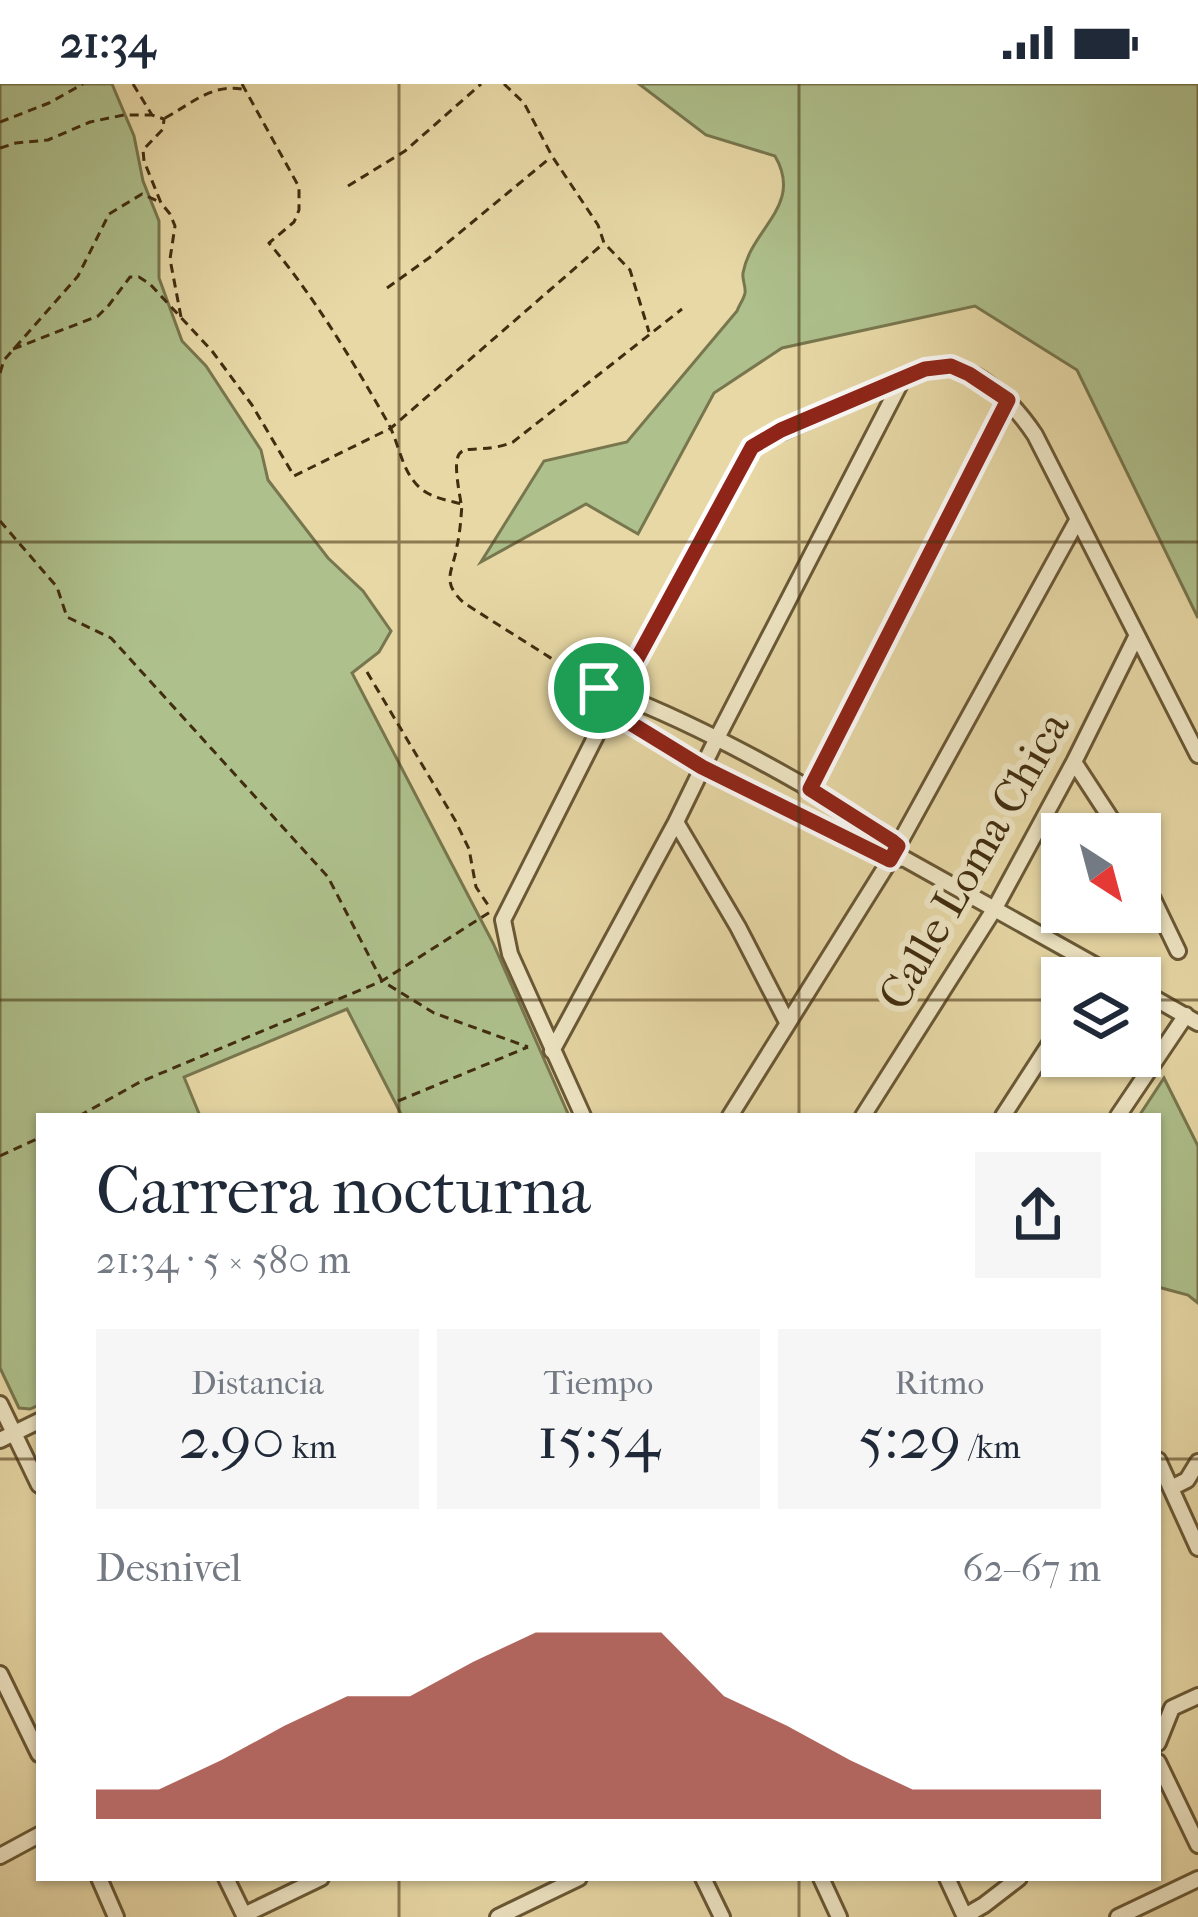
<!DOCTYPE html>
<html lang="es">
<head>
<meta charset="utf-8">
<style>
  body { margin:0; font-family:"IM FELL French Canon",serif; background:#f6f6f7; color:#1f2937; height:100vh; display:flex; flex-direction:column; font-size:45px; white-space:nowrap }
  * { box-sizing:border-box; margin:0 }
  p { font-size:39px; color:#747a83 }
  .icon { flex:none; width:66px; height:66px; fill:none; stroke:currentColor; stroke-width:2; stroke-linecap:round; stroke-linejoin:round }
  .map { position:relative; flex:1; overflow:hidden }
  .drawer { position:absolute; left:36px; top:1029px; width:1125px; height:768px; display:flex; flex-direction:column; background:#fff; border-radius:0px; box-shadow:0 3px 9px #0004 }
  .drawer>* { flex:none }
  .needle { width:78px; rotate:144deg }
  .controls { position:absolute; left:1041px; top:729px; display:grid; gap:24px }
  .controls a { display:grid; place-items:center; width:120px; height:120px; border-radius:0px; background:#fff; box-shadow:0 3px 9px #0004; font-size:60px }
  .pin { position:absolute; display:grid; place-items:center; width:102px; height:102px; color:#fff; margin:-51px; border:6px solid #fff; border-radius:50%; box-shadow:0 3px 12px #0007 }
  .round { display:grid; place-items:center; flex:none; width:126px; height:126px; border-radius:0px; background:#f6f6f7 }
  .summary { display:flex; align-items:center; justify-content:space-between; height:204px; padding:0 60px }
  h1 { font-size:66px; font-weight:600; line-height:90px }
  .metrics { display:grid; grid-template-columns:repeat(3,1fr); gap:18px; height:204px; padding:12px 60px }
  .metrics div { display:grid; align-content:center; border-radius:0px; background:#f6f6f7; text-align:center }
  .metrics b { font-size:60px; font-weight:600 }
  .metrics small { font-size:33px; font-weight:400 }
  .metrics p { font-size:33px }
  .chart { height:336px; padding:24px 60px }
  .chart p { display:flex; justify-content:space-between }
  .chart svg { width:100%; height:216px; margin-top:12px; fill:#8f2418; opacity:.7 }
  .status { display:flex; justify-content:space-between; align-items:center; height:84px; padding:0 60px; background:#fff; direction:ltr }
  .status svg { height:33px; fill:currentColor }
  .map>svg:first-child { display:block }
  .green { fill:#aec08c; stroke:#78764e; stroke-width:3 }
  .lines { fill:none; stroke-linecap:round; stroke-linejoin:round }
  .minor-casing { stroke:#6a5835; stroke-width:20 }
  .path { stroke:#412d0f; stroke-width:3; stroke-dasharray:9 6; stroke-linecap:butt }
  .minor { stroke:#efe6c5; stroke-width:14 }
  .route-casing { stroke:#fff; stroke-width:24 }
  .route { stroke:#8f2418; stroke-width:15 }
  .grid { fill:none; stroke:#412d0f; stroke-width:3; stroke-opacity:0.55 }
  .labels { text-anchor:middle; stroke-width:12; stroke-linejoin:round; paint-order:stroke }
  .street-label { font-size:45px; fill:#412d0f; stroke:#efe6c5 }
</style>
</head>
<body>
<div class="status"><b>21:34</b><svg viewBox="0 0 49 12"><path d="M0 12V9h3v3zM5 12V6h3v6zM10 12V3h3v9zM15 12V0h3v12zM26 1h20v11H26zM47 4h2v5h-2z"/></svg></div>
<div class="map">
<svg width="1198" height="1833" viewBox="0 0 1198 1833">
  <rect width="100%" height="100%" fill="#e7d8a6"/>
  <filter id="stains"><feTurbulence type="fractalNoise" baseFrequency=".00167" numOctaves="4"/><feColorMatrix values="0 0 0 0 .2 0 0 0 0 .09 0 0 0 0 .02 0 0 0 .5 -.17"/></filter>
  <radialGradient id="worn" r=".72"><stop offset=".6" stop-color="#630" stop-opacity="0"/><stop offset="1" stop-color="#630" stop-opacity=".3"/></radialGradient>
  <path class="green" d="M0,0H112L134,52L143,97L159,137V194L182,257L206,282L261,366L268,396L328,474L363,507L391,547L379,568L352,589L493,859L569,1032H402L347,925L184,993L200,1032H39V1321L30,1325L19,1324L0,1284Z
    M639,0H1198V534L1077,286L975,222L782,264L714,309L638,450L586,420L481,478L544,377L627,358L737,227C739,221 744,215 745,209C746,202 742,196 743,189C751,144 804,122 775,72L706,51Z
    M1164,994L1198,1062V1219L1188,1211L1158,1203V1032H1139Z"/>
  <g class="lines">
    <defs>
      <path id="minor" d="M599,604L609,626L702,683L883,773L905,775L1118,894
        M615,609C689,637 770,681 839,722C859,735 884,746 899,765
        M1074,678L1121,750
        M810,705L1008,316
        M676,738L738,843L787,938
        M1140,788L1178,867
        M1140,906L1198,939
        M552,967L676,738L716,656L902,296
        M583,1032L510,870L503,836L609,626L740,382L752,363L761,357L925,285C934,283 945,281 954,283C987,291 1017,324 1035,351L1198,671
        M730,1032L890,776L1078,435
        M863,1032L995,824L1074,678L1137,551
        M1003,1032L1062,941
        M1118,1032L1186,931
        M0,1320L39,1401
        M0,1356L39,1337
        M1158,1376L1198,1464
        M1171,1404L1187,1396L1198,1378
        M0,1590L39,1670
        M1158,1659L1172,1624L1198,1612
        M1158,1678L1198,1761
        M0,1772L39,1751
        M99,1794L116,1833
        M226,1794L245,1833
        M703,1794L722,1833
        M821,1794L839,1833
        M947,1794L965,1833
        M244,1831L321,1794
        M965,1832L984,1821L1019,1794
        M498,1833L579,1794
        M1118,1833L1198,1795"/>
    </defs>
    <use href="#minor" class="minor-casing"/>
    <path class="path" d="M133,0L152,31L164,35L163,45L143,66L144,77L161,119L170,130L175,142L170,175L181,233
      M242,0L299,103V126L294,138L269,159C314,212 352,276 387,337C399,358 401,386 419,403C431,414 447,416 462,420C461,434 460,449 457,462C453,488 440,497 464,519L587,597
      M504,0L524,19L552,72L598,141L604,159L630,186L649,248
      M165,34C191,20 211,0 242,5
      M0,38L49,19L83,0
      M0,64L16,59L48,56L90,38L124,31H152
      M348,102L405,67L481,0
      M387,204L429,174L550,74
      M13,265L98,232L109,221L130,193H139L150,200L212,267L252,321L294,392L391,344L604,159
      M0,289L4,276L78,192L109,130L142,110L160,118
      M461,419C447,341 466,377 513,358L682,225
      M0,437L57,503L67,533L111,554L328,793L382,897L434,929L528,963
      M367,588L455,736L469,765L476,803L490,824
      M398,1017L528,963
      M79,1032L140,998L382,897L490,828
      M0,1072L39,1054"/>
    <use href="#minor" class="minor"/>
  </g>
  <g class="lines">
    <defs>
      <path id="route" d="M951,282L969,290L1008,316L810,705L892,757L898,762L890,776L702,683L609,626L599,604L618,610L752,363L781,346L913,290L925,285Z"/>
    </defs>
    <use href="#route" class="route-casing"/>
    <use href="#route" class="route"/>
  </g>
  <path class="grid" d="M399,0V1032M799,0V1032M0,458H1198M0,916H1062M1140,916H1198M0,1375H39M1158,1375H1198M399,1794V1833M799,1794V1833"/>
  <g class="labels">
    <g class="street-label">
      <text transform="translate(973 776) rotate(-60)" y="16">Calle Loma Chica</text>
    </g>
  </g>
  <rect width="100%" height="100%" filter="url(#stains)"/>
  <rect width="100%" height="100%" fill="url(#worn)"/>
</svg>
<div class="controls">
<a><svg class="needle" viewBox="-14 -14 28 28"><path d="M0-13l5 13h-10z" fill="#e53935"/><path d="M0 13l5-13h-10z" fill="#747a83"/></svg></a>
<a><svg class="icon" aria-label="layers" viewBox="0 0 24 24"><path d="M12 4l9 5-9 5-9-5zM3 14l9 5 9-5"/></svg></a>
</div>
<div class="pin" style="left:599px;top:604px;background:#1e9e55"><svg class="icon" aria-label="arrive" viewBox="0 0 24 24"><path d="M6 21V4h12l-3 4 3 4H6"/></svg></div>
<section class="drawer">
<div class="summary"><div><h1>Carrera nocturna</h1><p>21:34 · 5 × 580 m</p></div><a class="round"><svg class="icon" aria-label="share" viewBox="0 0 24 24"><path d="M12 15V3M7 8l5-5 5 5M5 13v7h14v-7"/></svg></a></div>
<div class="metrics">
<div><p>Distancia</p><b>2.90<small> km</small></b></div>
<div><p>Tiempo</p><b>15:54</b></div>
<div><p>Ritmo</p><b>5:29<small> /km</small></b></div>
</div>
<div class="chart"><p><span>Desnivel</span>62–67 m</p>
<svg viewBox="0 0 160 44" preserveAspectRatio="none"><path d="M0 44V38L10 38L20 32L30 25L40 19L50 19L60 12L70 6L80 6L90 6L100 19L110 25L120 32L130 38L140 38L150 38L160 38V44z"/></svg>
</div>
</section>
</div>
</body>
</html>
